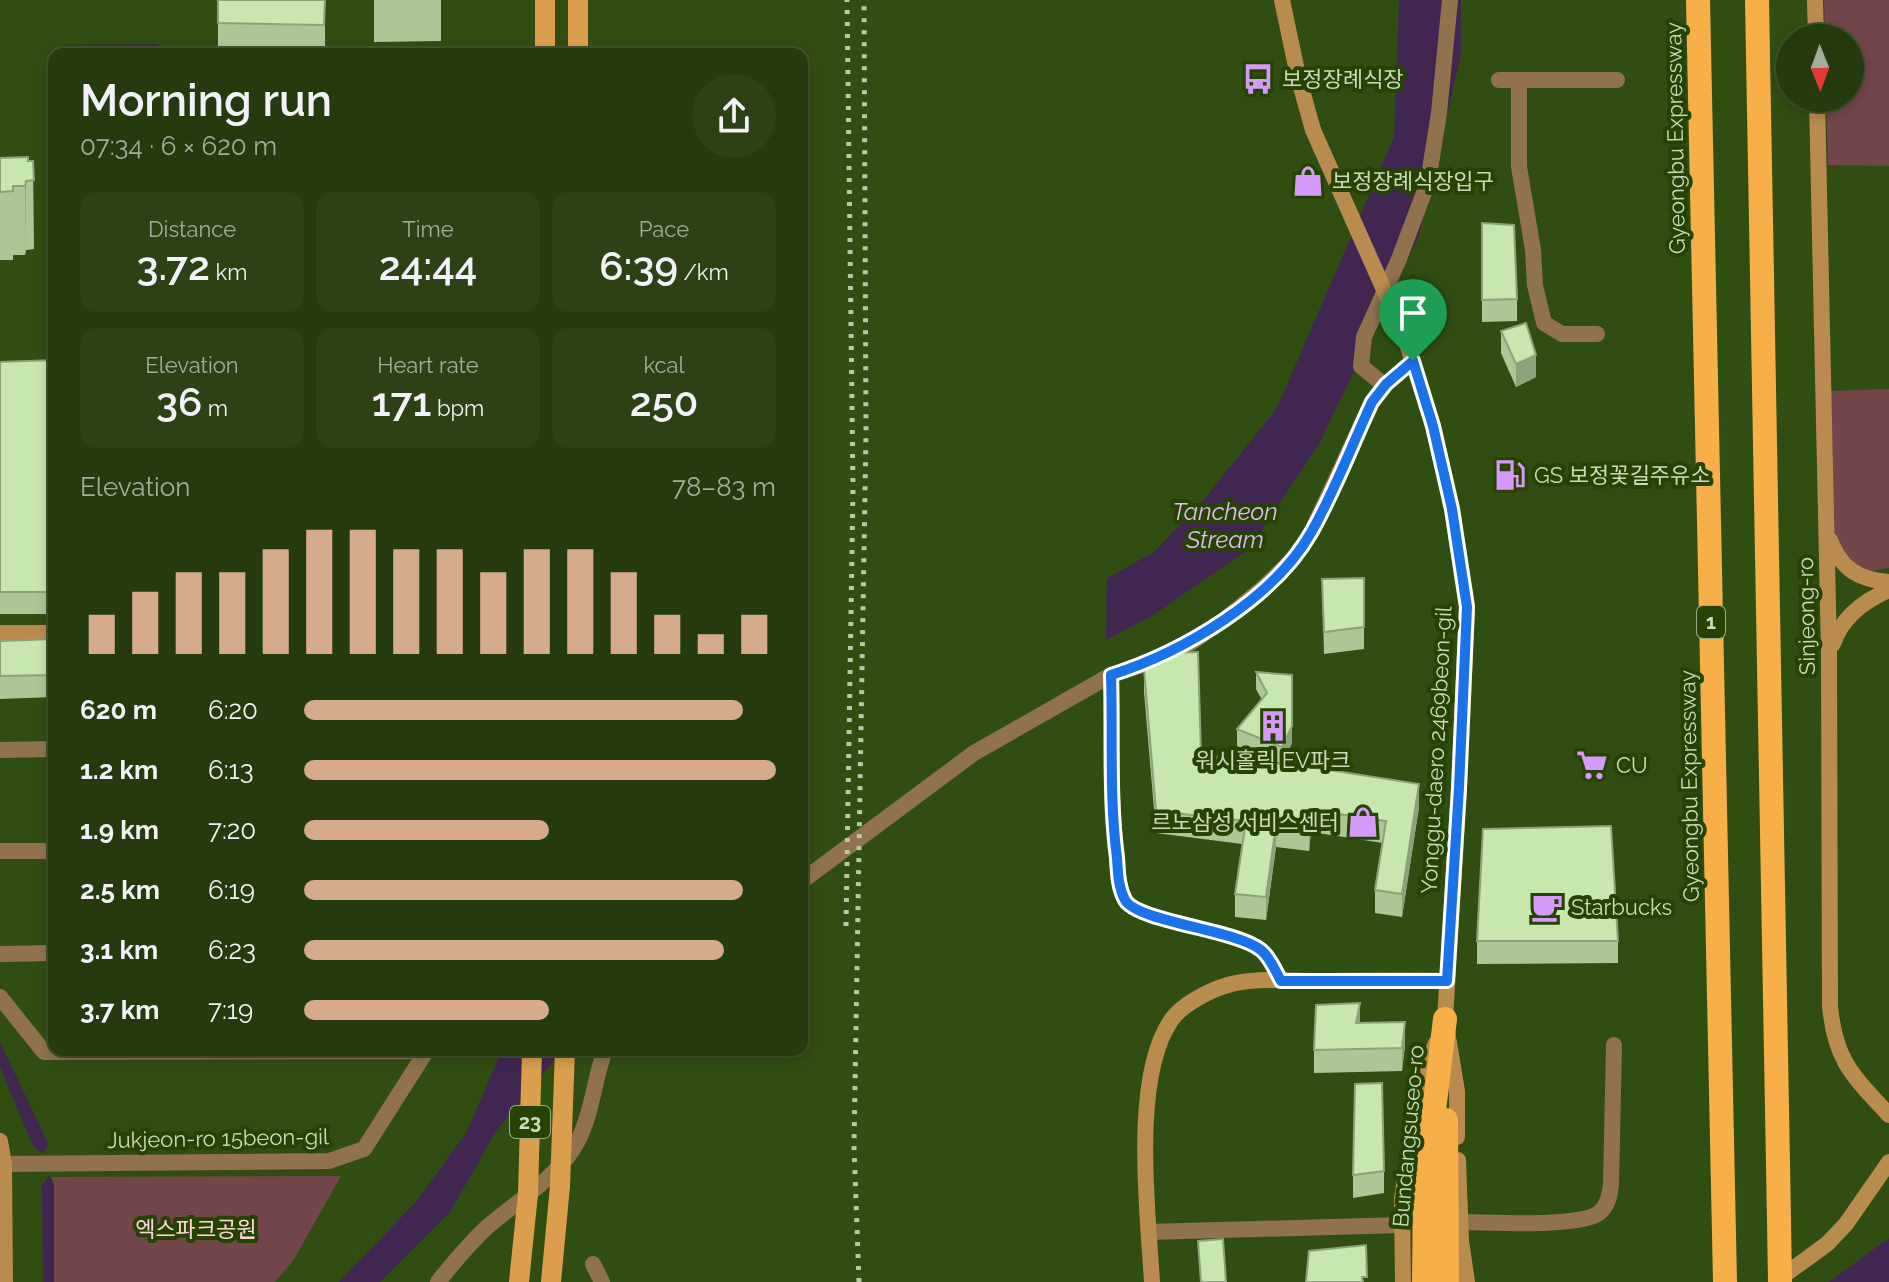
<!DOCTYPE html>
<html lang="en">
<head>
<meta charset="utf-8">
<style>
  body { margin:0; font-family:Raleway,"Noto Sans KR",sans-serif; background:#2d4117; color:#f1f3f6; height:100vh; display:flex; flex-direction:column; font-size:30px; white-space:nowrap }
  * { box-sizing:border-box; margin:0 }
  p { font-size:26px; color:#a3ad9e }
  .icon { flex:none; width:44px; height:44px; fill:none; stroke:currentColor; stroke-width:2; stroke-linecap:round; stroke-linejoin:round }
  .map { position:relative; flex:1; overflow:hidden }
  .sheet { position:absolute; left:48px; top:48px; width:760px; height:1008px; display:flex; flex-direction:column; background:#253a0e; border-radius:16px; box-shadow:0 4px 12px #0003,0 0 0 2px #42542e }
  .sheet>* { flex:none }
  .needle { width:52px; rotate:179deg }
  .controls { position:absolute; left:1776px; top:24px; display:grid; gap:16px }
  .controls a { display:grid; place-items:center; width:88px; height:88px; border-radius:50%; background:#253a0e; box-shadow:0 4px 12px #0003,0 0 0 2px #42542e; font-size:40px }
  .pin { position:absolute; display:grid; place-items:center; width:68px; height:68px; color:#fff; margin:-82px -34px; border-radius:50% 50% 50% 0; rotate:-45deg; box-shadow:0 0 8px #0007 }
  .pin .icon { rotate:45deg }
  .round { display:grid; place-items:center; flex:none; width:84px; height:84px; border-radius:42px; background:#2d4117 }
  .summary { display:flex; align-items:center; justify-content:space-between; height:136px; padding:0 32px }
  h1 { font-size:44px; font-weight:600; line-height:60px }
  .stats { display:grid; grid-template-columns:repeat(3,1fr); gap:12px; height:136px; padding:8px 32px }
  .stats div { display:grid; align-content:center; border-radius:16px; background:#2d4117; text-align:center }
  .stats b { font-size:40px; font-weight:600 }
  .stats small { font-size:22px; font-weight:400 }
  .stats p { font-size:22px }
  .chart { height:224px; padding:16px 32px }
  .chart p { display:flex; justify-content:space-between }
  .chart svg { width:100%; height:144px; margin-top:8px; stroke:#d6ab8b; stroke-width:6 }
  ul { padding:0 32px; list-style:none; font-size:26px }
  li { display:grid; grid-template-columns:128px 96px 1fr; align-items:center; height:60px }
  li i { height:20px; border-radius:10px; background:#d6ab8b }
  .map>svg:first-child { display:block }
  .green { fill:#72464b }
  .water { fill:#422652 }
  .pier { fill:#314e12 }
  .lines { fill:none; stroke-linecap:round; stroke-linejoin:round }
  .street { stroke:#90734e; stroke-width:16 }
  .secondary { stroke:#ba8b4f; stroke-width:16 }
  .primary { stroke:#da9e4d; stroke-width:20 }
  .highway { stroke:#f7af4a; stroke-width:24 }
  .rail { stroke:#b5c9a6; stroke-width:5; stroke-dasharray:4 8; stroke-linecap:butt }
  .secondary-bridge { stroke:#ba8b4f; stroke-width:16 }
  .primary-bridge { stroke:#da9e4d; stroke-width:20 }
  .highway-bridge { stroke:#f7af4a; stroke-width:24 }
  .wall { fill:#abc796 }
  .shaded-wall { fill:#8ba27a }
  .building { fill:#c7e7ae; stroke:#8ba27a; stroke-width:2 }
  .route-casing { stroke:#fff; stroke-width:16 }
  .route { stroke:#1a73e8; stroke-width:10 }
  .labels { text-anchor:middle; stroke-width:8; stroke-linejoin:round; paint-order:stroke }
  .shield { fill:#264304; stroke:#98ad85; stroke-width:2 }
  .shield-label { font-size:20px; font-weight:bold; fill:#c9dbbc }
  .poi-label { font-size:22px; fill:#c9dbbc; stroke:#264304; text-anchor:start }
  .street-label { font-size:22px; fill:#c9dbbc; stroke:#264304 }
  .park-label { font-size:22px; fill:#fed6da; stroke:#264304 }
  .water-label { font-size:24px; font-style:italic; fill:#e0bcf7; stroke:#264304 }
</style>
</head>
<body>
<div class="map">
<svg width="1889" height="1282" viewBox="0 0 1889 1282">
  <rect width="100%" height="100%" fill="#314e12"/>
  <path class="green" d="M1824,0H1889V166L1828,165L1826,98H1850V38H1825Z
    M1889,389V568L1867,572L1854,570L1834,533L1831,391Z
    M341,1176L293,1261L275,1282H52V1177Z"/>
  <path class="water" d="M1399,0H1461V55L1419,236L1319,444L1249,549L1152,616L802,799L996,640L1154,552L1206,497L1277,408L1394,137Z
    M158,44V54H61V45Z
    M0,1042L48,1143L44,1154L33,1146L0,1067Z
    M502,1050H563L496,1131L450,1212L380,1282H339L415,1203L466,1133Z
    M49,1175L54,1184V1282H43L42,1185Z
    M1889,1238V1282H1829Z"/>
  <path class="pier" d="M1107,573L1106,644L802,803V756L994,636Z"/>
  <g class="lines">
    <path class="street" d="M1499,80H1617
      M1519,80V167L1533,250L1535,285L1544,323L1562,334H1597
      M1384,385L1361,366L1364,337L1399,259L1428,182L1439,113L1450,0
      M1111,675C1112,736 1109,797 1117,858C1118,872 1118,887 1125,900C1138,922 1234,929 1261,950C1270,957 1276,972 1281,981
      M0,750L54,749
      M0,851H54
      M802,881L974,753L1111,675L1148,663L1189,644L1224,620L1263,588L1294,558L1311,533L1372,402L1386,384L1413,361
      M0,954L54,953
      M0,997L44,1052L427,1051
      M4,1164L329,1161L364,1149L427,1050
      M1460,1222C1489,1222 1578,1228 1599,1213C1608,1206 1610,1195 1611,1184L1614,1045
      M1149,1232L1402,1225
      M593,1264L602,1282
      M438,1282C453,1263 469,1244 487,1227C514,1204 555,1178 573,1149C592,1120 593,1082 605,1050"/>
    <path class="secondary" d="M1282,0L1298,76L1313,130
      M1815,0L1816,38
      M1817,98L1829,653L1830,1006C1835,1061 1853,1076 1889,1115
      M1405,337L1433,426L1452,509L1467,607L1459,788L1445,1019L1457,1091V1137
      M1830,540C1841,569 1859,580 1889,582
      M0,633H54
      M1833,644C1842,617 1863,601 1889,590
      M0,1141L4,1164L5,1282
      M1458,1160L1461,1241L1467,1282
      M1776,1281L1827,1244L1846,1224L1889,1162
      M1152,1282C1148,1213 1131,1076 1172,1019C1183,1004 1210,990 1228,985C1254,977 1286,981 1313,981C1358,981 1402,980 1447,981
      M1403,1282L1402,1198L1421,1081L1436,1043"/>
    <path class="primary" d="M545,0V54
      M578,54V0
      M519,1282L528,1194
      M551,1282L560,1186"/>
    <path class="highway" d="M1698,0L1725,1282
      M1757,0L1779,1220
      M1446,1120L1447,1282
      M1424,1282L1425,1186L1445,1019"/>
    <path class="rail" d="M846,926L853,488L847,0
      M859,1282L854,1146L866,433L864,0"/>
    <path class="secondary-bridge" d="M1313,130L1405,337"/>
    <path class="primary-bridge" d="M560,1186L565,1050
      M528,1194L532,1050"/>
    <path class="highway-bridge" d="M1779,1220L1780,1282"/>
  </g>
  <path class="wall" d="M218,0H325V54H218Z
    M374,0H441V41L374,42Z
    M0,158L33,161L34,249L26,250L25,255H13V260H0Z
    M1482,223L1517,299V321L1482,322Z
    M1501,331L1536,377L1516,387L1501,353Z
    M54,360V614H0V362Z
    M1364,578V649L1324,654L1322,579Z
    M54,639V697L0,699V641Z
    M1144,669L1201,755L1419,807L1402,917L1375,913V890L1383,843L1311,832L1309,851L1276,847L1266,920L1235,917V894L1242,844L1156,833L1144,692Z
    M1256,672L1292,743L1282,764L1237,746V729L1262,700L1256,689Z
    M1477,941H1618V963L1477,964Z
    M1405,1045L1402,1071L1314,1073V1050Z
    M1384,1171V1193L1353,1198V1175Z"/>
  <path class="shaded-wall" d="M26,181L25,255V186Z
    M1536,355V377L1516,387V364Z
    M1292,726V743L1282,764V747Z
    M1419,784V807L1402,917V894Z
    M1311,810V832L1309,851V829Z
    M1276,825V847L1266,920V897Z
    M1360,1003V1026L1356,1023Z
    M1405,1022V1045L1402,1071V1048Z"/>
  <path class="building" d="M218,0H325L324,25L218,23Z
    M28,157V161H33L34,180L26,181L25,186H13V191L0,192V158Z
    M1482,223L1514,225L1517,299L1482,300Z
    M1526,323L1536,355L1516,364L1501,331Z
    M54,360V592H0V362Z
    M1364,578V627L1324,632L1322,579Z
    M54,639V675L0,676V641Z
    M1198,652L1201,755L1316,768L1419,784L1402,894L1375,890L1386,821L1311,810L1309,829L1276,825L1266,897L1235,894L1246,821L1156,811L1144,669L1170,653Z
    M1256,672L1292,675V726L1282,747L1237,729L1267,693Z
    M1611,826L1618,941H1477L1483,829Z
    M1360,1003L1356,1023L1405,1022L1402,1048L1314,1050L1316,1005Z
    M1382,1083L1384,1171L1353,1175L1355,1084Z
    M1223,1239L1226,1282H1201L1198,1241Z
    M1366,1245L1367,1277H1362L1363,1282H1306L1309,1251Z"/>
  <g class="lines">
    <defs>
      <path id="route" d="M1413,361L1433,426L1452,509L1467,607L1459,788L1447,981H1281C1276,972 1270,957 1261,950C1234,929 1138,922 1125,900C1118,887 1118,872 1117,858C1109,797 1113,736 1111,675C1183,652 1274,599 1312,531C1335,490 1352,445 1372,402L1386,384Z"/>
    </defs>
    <use href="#route" class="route-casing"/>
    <use href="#route" class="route"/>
  </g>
  <defs>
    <symbol id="bus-bare" viewBox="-9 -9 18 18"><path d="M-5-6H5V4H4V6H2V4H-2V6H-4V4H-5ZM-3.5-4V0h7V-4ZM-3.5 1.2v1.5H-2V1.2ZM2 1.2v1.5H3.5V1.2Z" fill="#d69bfa" stroke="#264304" stroke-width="2.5" paint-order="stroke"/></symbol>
    <symbol id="shop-bare" viewBox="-9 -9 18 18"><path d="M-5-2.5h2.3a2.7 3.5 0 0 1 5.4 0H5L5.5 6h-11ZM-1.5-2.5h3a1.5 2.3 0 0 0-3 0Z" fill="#d69bfa" stroke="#264304" stroke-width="2.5" paint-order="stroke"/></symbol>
    <symbol id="fuel-bare" viewBox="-9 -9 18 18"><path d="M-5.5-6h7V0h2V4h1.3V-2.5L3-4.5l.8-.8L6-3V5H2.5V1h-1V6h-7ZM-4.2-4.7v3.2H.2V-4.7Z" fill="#d69bfa" stroke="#264304" stroke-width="2.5" paint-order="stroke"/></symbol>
    <symbol id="building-bare" viewBox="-9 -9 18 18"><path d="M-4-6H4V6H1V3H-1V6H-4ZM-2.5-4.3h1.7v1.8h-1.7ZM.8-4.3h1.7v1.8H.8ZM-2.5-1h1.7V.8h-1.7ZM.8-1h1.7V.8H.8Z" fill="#d69bfa" stroke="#264304" stroke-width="2.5" paint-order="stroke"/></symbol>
    <symbol id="supermarket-bare" viewBox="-9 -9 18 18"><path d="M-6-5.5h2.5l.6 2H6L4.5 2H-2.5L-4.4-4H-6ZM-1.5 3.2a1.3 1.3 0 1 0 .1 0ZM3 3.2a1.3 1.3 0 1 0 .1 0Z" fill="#d69bfa" stroke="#264304" stroke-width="2.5" paint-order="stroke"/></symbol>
    <symbol id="cafe-bare" viewBox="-9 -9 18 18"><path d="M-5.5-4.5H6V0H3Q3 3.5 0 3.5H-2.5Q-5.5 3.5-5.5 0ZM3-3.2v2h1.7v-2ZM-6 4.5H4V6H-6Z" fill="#d69bfa" stroke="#264304" stroke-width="2.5" paint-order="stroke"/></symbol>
  </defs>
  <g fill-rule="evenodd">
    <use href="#bus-bare" x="1236" y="57" width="44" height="44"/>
    <use href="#shop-bare" x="1286" y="159" width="44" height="44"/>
    <use href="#fuel-bare" x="1488" y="453" width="44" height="44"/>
    <use href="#building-bare" x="1251" y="704" width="44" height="44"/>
    <use href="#supermarket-bare" x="1570" y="743" width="44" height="44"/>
    <use href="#shop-bare" x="1341" y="800" width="44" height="44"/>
    <use href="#cafe-bare" x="1525" y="885" width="44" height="44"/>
  </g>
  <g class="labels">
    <g class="shield">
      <rect x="1697" y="606" width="28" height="32" rx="6"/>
      <rect x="510" y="1106" width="40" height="32" rx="6"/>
    </g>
    <g class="shield-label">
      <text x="1711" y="629">1</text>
      <text x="530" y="1129">23</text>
    </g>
    <g class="poi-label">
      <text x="1282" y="87">보정장례식장</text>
      <text x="1332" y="189">보정장례식장입구</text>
      <text x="1534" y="483">GS 보정꽃길주유소</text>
      <text x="1273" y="768" text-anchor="middle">워시홀릭 EV파크</text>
      <text x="1616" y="773">CU</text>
      <text x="1339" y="830" text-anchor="end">르노삼성 서비스센터</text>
      <text x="1571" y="915">Starbucks</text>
    </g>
    <g class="street-label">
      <text transform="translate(1675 138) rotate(-91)" y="8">Gyeongbu Expressway</text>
      <text transform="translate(1806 616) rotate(-91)" y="8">Sinjeong-ro</text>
      <text transform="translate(1436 750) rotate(-87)" y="8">Yonggu-daero 2469beon-gil</text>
      <text transform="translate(1689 786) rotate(-91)" y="8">Gyeongbu Expressway</text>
      <text transform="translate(1408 1136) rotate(-85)" y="8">Bundangsuseo-ro</text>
      <text transform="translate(218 1138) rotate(-1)" y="8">Jukjeon-ro 15beon-gil</text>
    </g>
    <g class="park-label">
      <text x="196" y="1237">엑스파크공원</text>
    </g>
    <g class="water-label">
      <text x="1225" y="520">Tancheon<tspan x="1225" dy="28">Stream</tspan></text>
    </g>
  </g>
</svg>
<div class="controls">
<a><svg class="needle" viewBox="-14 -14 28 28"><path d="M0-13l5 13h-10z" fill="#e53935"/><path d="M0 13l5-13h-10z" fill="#a3ad9e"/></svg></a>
</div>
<div class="pin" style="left:1413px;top:361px;background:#1e9e55"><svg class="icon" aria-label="arrive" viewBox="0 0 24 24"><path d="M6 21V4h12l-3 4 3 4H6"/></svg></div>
<section class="sheet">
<div class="summary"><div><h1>Morning run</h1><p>07:34 · 6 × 620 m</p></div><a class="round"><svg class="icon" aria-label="share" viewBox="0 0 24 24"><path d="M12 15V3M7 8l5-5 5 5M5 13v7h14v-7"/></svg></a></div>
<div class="stats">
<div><p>Distance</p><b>3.72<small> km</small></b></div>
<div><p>Time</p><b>24:44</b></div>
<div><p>Pace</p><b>6:39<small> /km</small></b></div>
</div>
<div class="stats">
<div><p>Elevation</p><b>36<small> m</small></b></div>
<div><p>Heart rate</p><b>171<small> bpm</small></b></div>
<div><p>kcal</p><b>250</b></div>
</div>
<div class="chart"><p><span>Elevation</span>78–83 m</p>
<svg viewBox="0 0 160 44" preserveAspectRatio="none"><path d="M5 44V32M15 44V25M25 44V19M35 44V19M45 44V12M55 44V6M65 44V6M75 44V12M85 44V12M95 44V19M105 44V12M115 44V12M125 44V19M135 44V32M145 44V38M155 44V32"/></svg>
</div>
<ul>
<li><b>620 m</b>6:20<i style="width:93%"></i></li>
<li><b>1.2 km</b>6:13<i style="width:100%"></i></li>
<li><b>1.9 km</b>7:20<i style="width:52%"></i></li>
<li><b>2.5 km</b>6:19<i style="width:93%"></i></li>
<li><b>3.1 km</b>6:23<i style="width:89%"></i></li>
<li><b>3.7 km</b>7:19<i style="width:52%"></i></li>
</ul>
</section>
</div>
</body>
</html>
